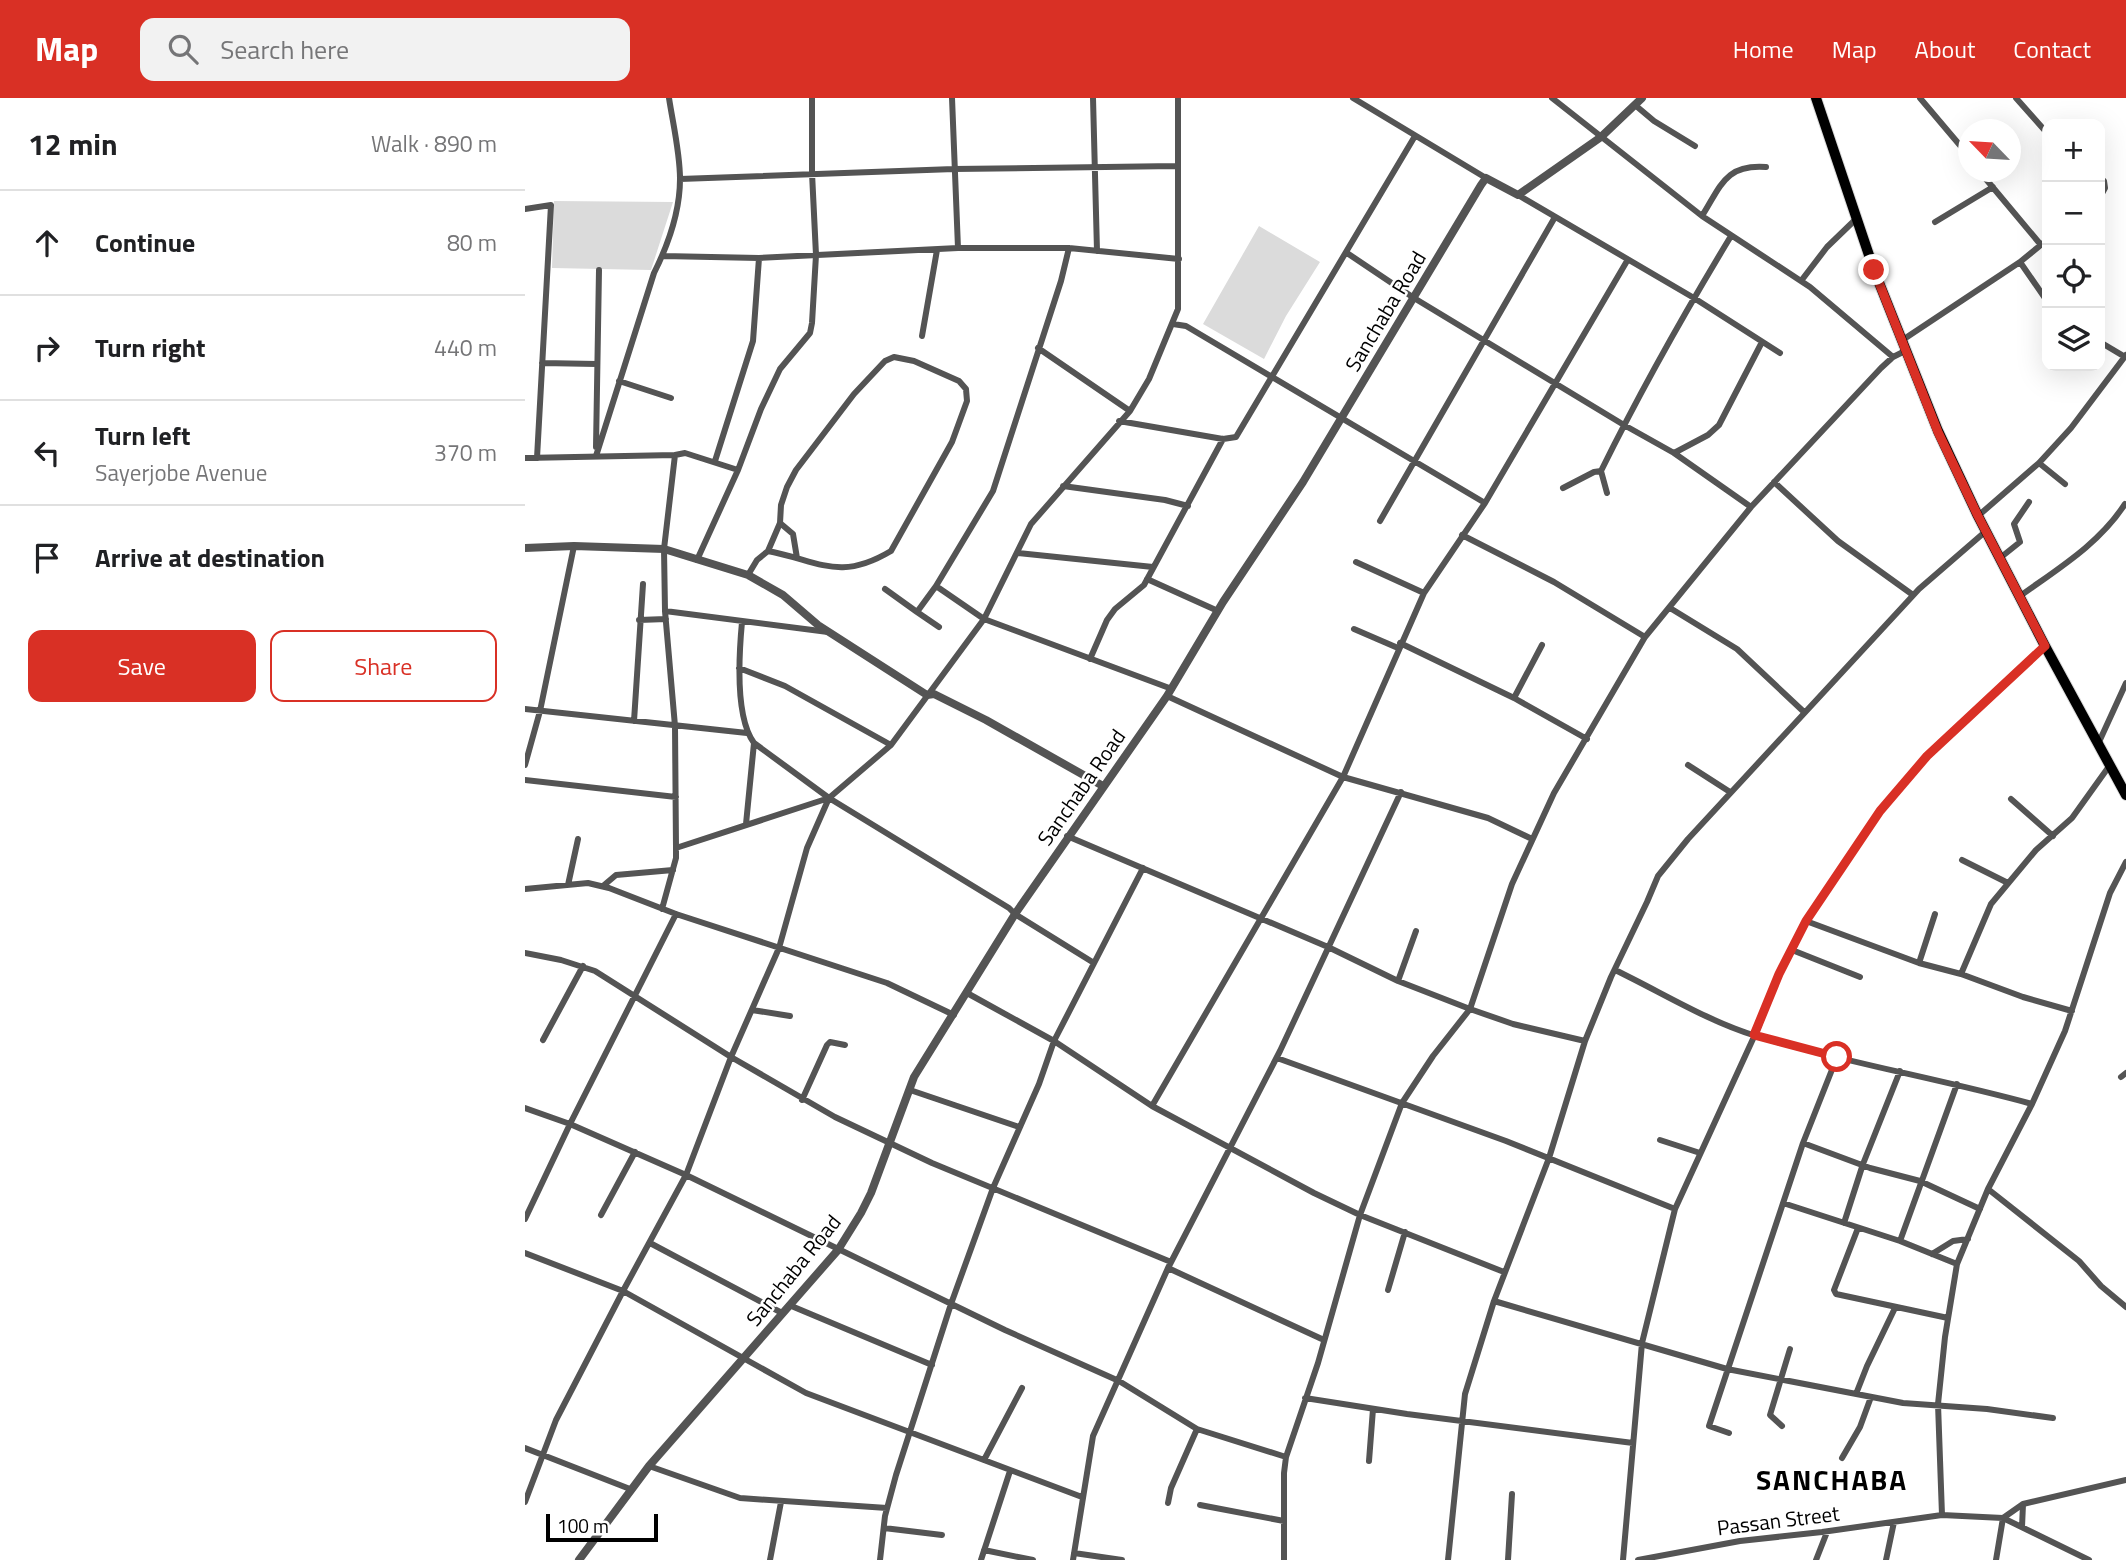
<!DOCTYPE html>
<meta charset="utf-8">
<style>
:root{--surface:#fff;--page:#f2f2f2;--text:#202124;--muted:#757577;--line:#e0e0e0;--accent:#d93025}
body{margin:0;font-family:"Titillium Web",sans-serif;background:var(--page);color:var(--text)}
.controls{position:absolute;right:21px;top:21px;display:grid;overflow:hidden;border-radius:14px;box-shadow:0 7px 28px #0002}
.controls button{width:63px;height:63px;display:grid;place-items:center;padding:0;border:0;border-bottom:2px solid var(--line);background:var(--surface);color:var(--text);font:35px sans-serif}
.compass{position:absolute;left:1433px;top:21px;width:63px;height:63px;border-radius:50%;background:var(--surface);box-shadow:0 7px 28px #0002;rotate:295deg}
.scale{position:absolute;left:21px;bottom:18px;width:112px;box-sizing:border-box;padding-left:7px;border:4px solid #000;border-top:0;font-size:19px;line-height:24px;white-space:nowrap;color:#000;-webkit-text-stroke:5px #fff;paint-order:stroke}
.stop{position:absolute;width:21px;height:21px;margin:-16px;border:5px solid #d93025;border-radius:50%;background:#fff}
.stop.end{background:#d93025;border-color:#fff;box-shadow:0 2px 7px #0008}
.list{margin:0;padding:0;list-style:none}
h2{display:flex;justify-content:space-between;align-items:center;height:91px;margin:0;padding:0 28px;font-size:30px}
h2 small{font-size:23px;font-weight:400;color:var(--muted)}
.list li{display:grid;grid-template-columns:46px 1fr auto;gap:21px;align-items:center;box-sizing:border-box;height:105px;padding:0 28px;border-top:2px solid var(--line)}
.list b{display:block;font-size:26px;white-space:nowrap}
.list p{margin:0;font-size:23px;white-space:nowrap;color:var(--muted)}
.list em{font-size:23px;font-style:normal;color:var(--muted)}
.actions{display:flex;gap:14px;padding:21px 28px}
.actions a{flex:1;padding:16px 0;border:2px solid var(--accent);border-radius:14px;text-align:center;font-size:24px;color:var(--accent)}
.actions .main{background:var(--accent);color:#fff}
.icon{flex:none;width:38px;height:38px;fill:none;stroke:currentColor;stroke-width:2;stroke-linecap:round;stroke-linejoin:round}
.map{position:relative;flex:none;width:1601px;height:1462px;overflow:hidden}
header{display:flex;align-items:center;gap:42px;box-sizing:border-box;height:98px;padding:0 35px;background:var(--accent);color:#fff}
header strong{font-size:33px}
nav{display:flex;gap:38px;margin-inline-start:auto;font-size:24px}
.search{width:490px;height:63px;background:var(--page);display:flex;align-items:center;gap:18px;box-sizing:border-box;padding:0 24px;border-radius:14px;color:var(--muted);font-size:26px}
main{display:flex}
aside{flex:1;background:var(--surface)}
.map>svg:first-child{display:block}
</style>
<header>
<strong>Map</strong>
<div class="search"><svg class="icon" aria-label="search" viewBox="0 0 24 24"><circle cx="10" cy="10" r="6"/><path d="M15 15l6 6"/></svg>Search here</div>
<nav><a>Home</a><a>Map</a><a>About</a><a>Contact</a></nav>
</header>
<main>
<aside>
<h2>12 min<small>Walk · 890 m</small></h2>
<ul class="list">
<li><svg class="icon" aria-label="ahead" viewBox="0 0 24 24"><path d="M12 20V5M6 11l6-6 6 6"/></svg><div><b>Continue</b></div><em>80 m</em></li>
<li><svg class="icon" aria-label="right" viewBox="0 0 24 24"><path d="M7 20v-9h11M14 6l5 5-5 5"/></svg><div><b>Turn right</b></div><em>440 m</em></li>
<li><svg class="icon" aria-label="left" viewBox="0 0 24 24"><path d="M17 20v-9H6M10 6l-5 5 5 5"/></svg><div><b>Turn left</b><p>Sayerjobe Avenue</p></div><em>370 m</em></li>
<li><svg class="icon" aria-label="arrive" viewBox="0 0 24 24"><path d="M6 21V4h12l-3 4 3 4H6"/></svg><div><b>Arrive at destination</b></div></li>
</ul>
<div class="actions"><a class="main">Save</a><a>Share</a></div>
</aside>
<div class="map">
<svg width="1601" height="1462" viewBox="0 0 1601 1462">
<rect width="100%" height="100%" fill="#fff"/>
<path fill="#dbdbdb" d="M29,103L148,104L126,172L27,170Z
M734,128L795,164L761,218L739,261L678,226Z"/>
<g fill="none" stroke-linecap="round" stroke-linejoin="round">
<defs>
<path id="primary" d="M1291,0L1349,172L1413,333L1453,418L1520,548L1601,697"/>
</defs>
<use href="#primary" stroke="#dbdbdb" stroke-width="12"/>
<path stroke="#545454" stroke-width="6" d="M427,0L433,150
M568,0L572,153
M828,0L961,80
M1027,0L1177,118L1285,189L1368,259
M1395,0L1444,58
M1491,0L1522,35
M1110,7L1129,23L1170,48
M1455,74L1516,147
M1575,79L1579,83L1580,90L1575,99
M155,81L429,71L651,68
M993,97L1169,200L1255,255
M0,111L26,107L12,360
M1177,118C1196,88 1200,66 1241,69
M1410,124L1468,89
M544,150L536,183L468,393L411,488L459,521L647,591
M822,155L889,200L1099,327L1149,355L1226,409
M138,158L234,160L433,150H544L654,161
M1495,164L1522,203
M1276,183L1302,149L1331,121
M648,226L661,228L960,405
M397,238L412,152
M1376,243L1495,164L1522,142
M1575,244L1600,259
M513,250L605,313
M17,265L72,266
M94,283L146,300
M594,323L698,341L711,339L890,38
M71,349L74,172
M1149,355L1183,337L1194,327L1237,244
M71,358L129,175C143,147 155,114 155,81C155,55 148,26 144,0
M0,360L150,357
M190,363L228,243L234,160
M1514,365L1540,386
M1249,384L1313,443L1388,497
M538,388L640,402L663,408
M1038,390L1069,374L1076,373
M1082,395L1076,373C1116,292 1160,214 1206,138
M1453,418L1514,365L1546,330L1601,257
M855,423L1030,119
M255,425L268,436L272,460
M937,437L1029,484L1120,539
M493,455L628,469
M1475,460L1495,444L1489,426L1504,404
M172,462L213,372L236,311L255,271L285,235L287,225L291,157L287,75V0
M831,464L899,495
M223,477L232,462L243,453C295,463 314,484 366,453L427,344L442,303L441,291L434,283L389,263L369,259L360,263L329,296L271,372L262,389L256,407L255,425L243,453
M622,481L693,513
M360,491L392,514L411,488
M1495,498C1534,470 1574,446 1600,406
M1145,510L1212,551L1279,614
M140,513L303,534
M392,514L414,529
M114,522L141,521
M217,524C214,556 210,619 229,645L221,726
M829,531L873,550
M875,545L989,600
M1017,547L989,600L1062,641
M565,561L582,522L590,511L619,487L698,341
M214,570L260,588L366,647
M642,598L818,679L963,720L1007,741
M0,611L222,635
M109,623L118,486
M1574,644L1601,585
M229,645L304,700L484,810L490,816L569,865
M0,667L15,613L49,448
M1163,667L1205,694
M0,682L151,699
M1486,701L1528,738
M542,738L803,849L873,883L945,911L988,926L1060,943
M151,750L304,700L366,647L459,521L506,426L605,313L624,281L653,211V0
M1437,762L1483,785
M43,787L53,741
M78,788L91,777L148,772
M0,791L63,785L84,790L151,816L362,885L429,917
M137,811L151,760V750L150,628L140,513L139,451L150,357L160,355L213,372
M1281,823L1394,865L1436,876L1498,899L1547,913
M1267,852L1335,879
M0,855L36,862L70,873L206,959L310,1019L407,1065L646,1164
M1394,865L1410,816
M1090,872C1136,894 1182,923 1231,938C1322,965 1416,981 1507,1006
M1436,876L1466,806L1511,752L1547,720L1585,667
M873,883L891,833
M442,895L529,943L627,1008L789,1095L835,1117L979,1174
M227,912L265,918
M18,942L58,868
M752,960L981,1043L1150,1111
M1596,979L1601,975
M385,992L494,1029
M277,1002L302,947L305,944L320,947
M627,1008L818,679L899,495L960,405L1102,163
M0,1010L45,1026L161,1077L480,1232L594,1283L672,1331L761,1359
M1135,1042L1175,1055
M1278,1045L1345,1070L1395,1083L1455,1111
M1463,1091L1554,1163L1576,1188L1601,1209
M1258,1105L1375,1143L1432,1166
M76,1117L110,1054
M0,1121L45,1026L151,816
M1319,1125L1338,1066L1375,973
M1333,1130L1309,1192L1311,1196L1423,1220
M1375,1143L1432,986
M125,1145L257,1215
M0,1155L98,1193L281,1295L557,1399
M1407,1156L1428,1143L1443,1141
M643,1170L799,1242
M863,1192L880,1134
M969,1203L1202,1271L1378,1305L1462,1311L1528,1320
M264,1207L407,1267
M1331,1296L1342,1268L1370,1210
M780,1300L882,1316L1108,1345
M1257,1328L1245,1317L1265,1251
M1204,1335L1184,1328L1278,1045L1312,959
M0,1350L105,1391
M1317,1360L1335,1329L1346,1299
M459,1362L497,1290
M844,1363L848,1311
M124,1368L215,1400L362,1410
M0,1404L31,1322L98,1193L161,1077L206,959L254,850L282,750L304,700
M643,1405L646,1390L672,1331
M675,1407L759,1423
M1417,1417L1413,1306L1420,1239L1432,1166L1463,1091L1507,1006L1540,933L1585,795L1601,764
M1497,1429L1498,1406
M359,1430L417,1437
M459,1452L508,1462
M549,1455L597,1462
M245,1462L256,1404
M355,1462L360,1418L371,1377L426,1206L468,1090L514,986L529,943L618,770
M456,1462L485,1373
M548,1462L568,1338L643,1170L755,953L876,694
M759,1462V1375L761,1359L793,1265L835,1117L877,1005L908,958L945,911L987,786L1029,695L1120,539L1226,409L1356,270L1368,259L1380,253
M923,1462L940,1296L969,1203L1024,1060L1060,943L1086,879L1122,804L1133,778L1163,741L1394,491L1461,433
M983,1462L987,1396
M1098,1462L1117,1245L1150,1111L1233,930L1254,876L1281,823L1355,713L1402,658L1520,548
M1113,1462L1215,1443L1297,1434L1417,1417L1478,1420L1498,1406L1601,1382
M1291,1462L1302,1434
M1361,1462L1369,1424
M1471,1462L1478,1420L1564,1462"/>
<path stroke="#545454" stroke-width="8" d="M0,450L49,448L139,451L223,477L258,497L293,527L402,597L409,596L461,622L578,688
M54,1462L124,1368L313,1152L336,1115L346,1095L389,979L490,816L642,598L698,504L778,384L956,87L961,80L993,97L1076,39L1117,0"/>
<use href="#primary" stroke="#000" stroke-width="10"/>
</g>
<g fill="none" stroke-linecap="round" stroke-linejoin="round">
<path stroke="#d93025" stroke-width="9" d="M1312,959L1229,937L1254,876L1281,823L1355,713L1402,658L1520,548L1453,418L1413,334L1349,172"/>
</g>
<g text-anchor="middle" dominant-baseline="central" stroke-width="5" stroke-linejoin="round" paint-order="stroke">
<g font-size="21" fill="#000" stroke="#fff">
<text transform="translate(860 213) rotate(-59)">Sanchaba Road</text>
<text transform="translate(556 689) rotate(-55)">Sanchaba Road</text>
<text transform="translate(268 1172) rotate(-51)">Sanchaba Road</text>
<text transform="translate(1253 1422) rotate(-7)">Passan Street</text>
</g>
<g font-size="28" font-weight="bold" letter-spacing="2" fill="#000" stroke="#fff">
<text x="1307" y="1381">SANCHABA</text>
</g>
</g>
</svg>
<div class="controls">
<button>+</button>
<button>−</button>
<button><svg class="icon" aria-label="locate" viewBox="0 0 24 24"><circle cx="12" cy="12" r="6"/><path d="M12 2v4M12 18v4M2 12h4M18 12h4"/></svg></button>
<button><svg class="icon" aria-label="layers" viewBox="0 0 24 24"><path d="M12 4l9 5-9 5-9-5zM3 14l9 5 9-5"/></svg></button>
</div>
<svg class="compass" viewBox="-18 -18 36 36"><path d="M0-13l5 13h-10z" fill="#e53935"/><path d="M0 13l5-13h-10z" fill="#757577"/></svg>
<div class="scale">100 m</div>
<div class="stop" style="left:1312px;top:959px"></div>
<div class="stop end" style="left:1349px;top:172px"></div>
</div>
</main>
